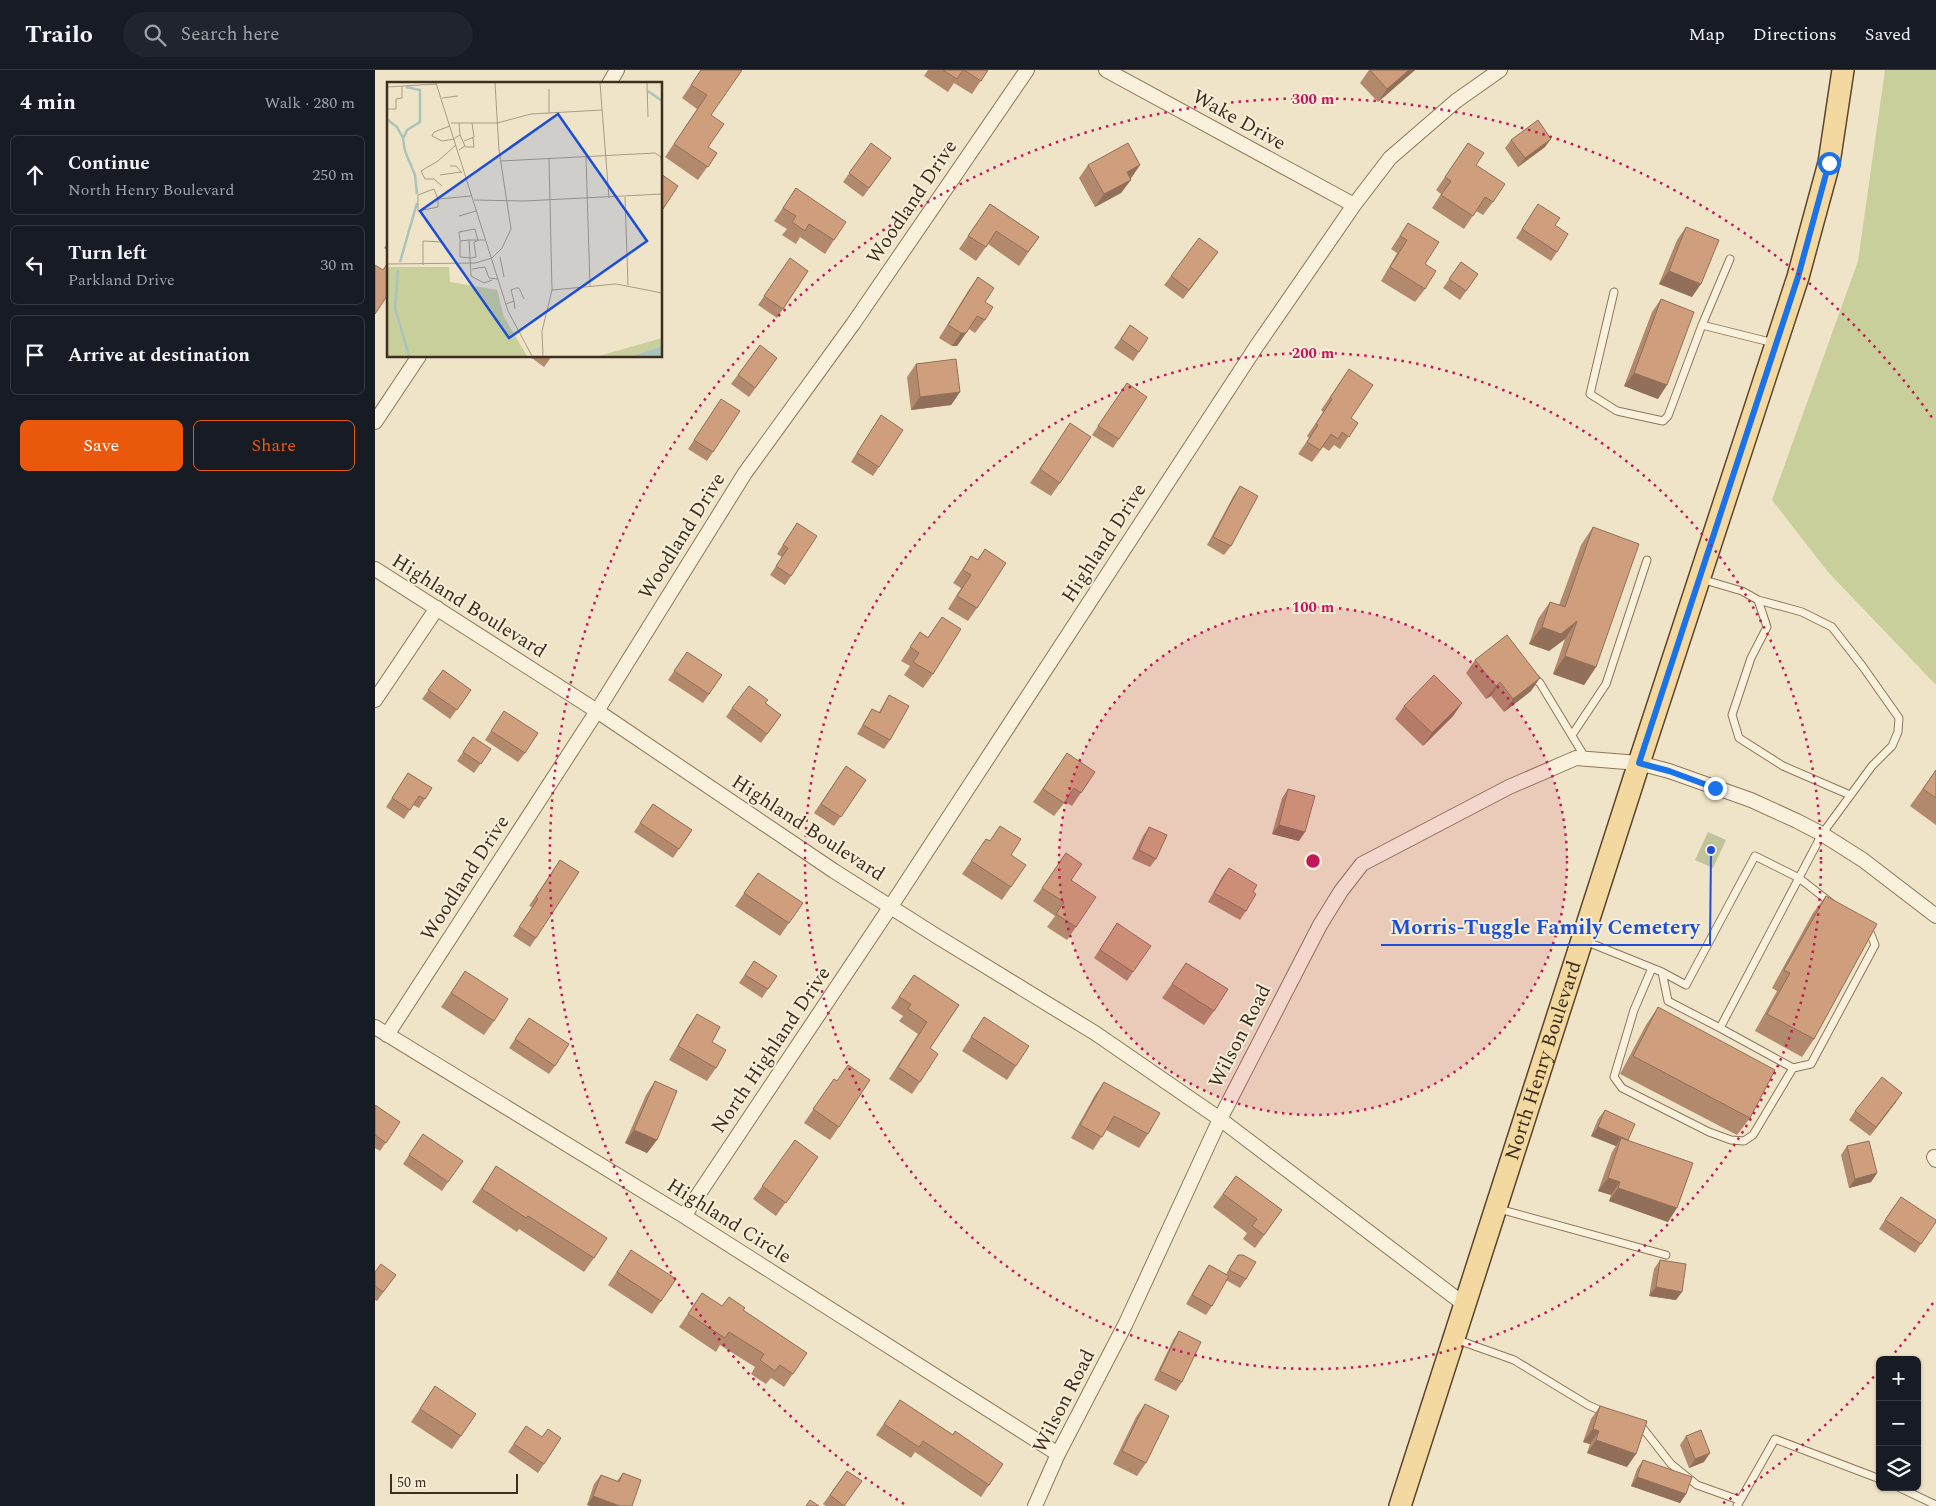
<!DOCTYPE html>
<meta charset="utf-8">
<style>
:root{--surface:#171b24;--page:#20242c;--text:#f1f3f6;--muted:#9ea1a6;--line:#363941;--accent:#ea580c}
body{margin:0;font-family:Spectral,serif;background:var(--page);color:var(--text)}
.controls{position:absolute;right:15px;bottom:15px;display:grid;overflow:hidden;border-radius:8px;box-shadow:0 1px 4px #0004}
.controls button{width:45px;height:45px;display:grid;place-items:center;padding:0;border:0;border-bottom:1px solid var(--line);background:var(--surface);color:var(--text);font:25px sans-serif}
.scale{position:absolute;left:15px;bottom:12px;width:128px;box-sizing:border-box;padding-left:5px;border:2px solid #3d2e20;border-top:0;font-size:14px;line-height:18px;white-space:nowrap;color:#3d2e20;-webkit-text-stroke:4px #f7eed8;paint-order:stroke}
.stop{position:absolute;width:15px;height:15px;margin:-11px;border:4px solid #1a73e8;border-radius:50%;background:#fff}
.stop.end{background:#1a73e8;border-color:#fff;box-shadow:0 1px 5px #0008}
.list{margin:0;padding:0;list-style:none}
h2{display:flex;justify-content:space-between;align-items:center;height:65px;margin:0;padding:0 20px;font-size:21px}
h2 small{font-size:16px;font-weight:400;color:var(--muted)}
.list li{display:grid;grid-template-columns:32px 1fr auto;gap:15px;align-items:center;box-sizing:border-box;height:80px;margin:0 10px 10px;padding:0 10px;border:1px solid var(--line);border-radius:8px}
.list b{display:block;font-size:19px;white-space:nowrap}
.list p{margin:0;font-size:16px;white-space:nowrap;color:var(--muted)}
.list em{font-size:16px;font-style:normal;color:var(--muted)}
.actions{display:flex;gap:10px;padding:15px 20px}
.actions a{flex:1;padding:11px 0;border:1px solid var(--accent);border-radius:8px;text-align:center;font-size:18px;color:var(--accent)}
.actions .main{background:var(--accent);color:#fff}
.icon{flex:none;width:28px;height:28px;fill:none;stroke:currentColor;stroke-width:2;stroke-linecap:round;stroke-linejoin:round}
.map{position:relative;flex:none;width:1561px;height:1436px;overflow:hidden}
header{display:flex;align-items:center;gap:30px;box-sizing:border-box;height:70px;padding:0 25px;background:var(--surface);border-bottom:1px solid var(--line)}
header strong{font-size:24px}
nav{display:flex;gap:28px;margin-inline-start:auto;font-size:18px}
.search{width:350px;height:45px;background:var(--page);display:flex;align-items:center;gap:12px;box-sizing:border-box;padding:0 18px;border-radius:28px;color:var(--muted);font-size:19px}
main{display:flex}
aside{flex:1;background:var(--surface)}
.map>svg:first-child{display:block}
</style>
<header>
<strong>Trailo</strong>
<div class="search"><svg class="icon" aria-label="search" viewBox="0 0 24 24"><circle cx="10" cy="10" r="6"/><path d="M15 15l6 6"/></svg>Search here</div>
<nav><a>Map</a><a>Directions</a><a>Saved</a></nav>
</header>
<main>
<aside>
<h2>4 min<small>Walk · 280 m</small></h2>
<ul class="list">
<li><svg class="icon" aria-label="ahead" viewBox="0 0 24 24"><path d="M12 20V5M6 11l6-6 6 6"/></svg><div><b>Continue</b><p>North Henry Boulevard</p></div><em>250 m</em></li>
<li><svg class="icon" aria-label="left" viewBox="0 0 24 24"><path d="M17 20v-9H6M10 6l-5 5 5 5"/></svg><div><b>Turn left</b><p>Parkland Drive</p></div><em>30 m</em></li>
<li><svg class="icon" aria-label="arrive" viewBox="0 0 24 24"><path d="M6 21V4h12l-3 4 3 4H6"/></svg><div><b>Arrive at destination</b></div></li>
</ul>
<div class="actions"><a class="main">Save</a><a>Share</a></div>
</aside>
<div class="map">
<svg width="1561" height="1436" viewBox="0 0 1561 1436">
<rect width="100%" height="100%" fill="#f0e4c8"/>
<path fill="#c9cf9b" d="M1510,0H1561V615L1453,502L1397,430L1483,191Z"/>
<path fill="#bfc49a" d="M1333,762L1351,770L1338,798L1320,790Z"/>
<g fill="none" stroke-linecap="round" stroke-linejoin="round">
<defs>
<path id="lane" d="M1355,189L1327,255L1399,273
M1239,222L1215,324L1242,341L1288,351L1293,346L1327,255
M1326,509L1367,521L1383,530L1392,557L1376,588L1357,645L1364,668L1408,696L1475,725
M1158,607L1165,613L1211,689
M1197,665L1231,614L1272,490
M1210,871L1287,902L1293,931L1345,958L1447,764L1497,696L1517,676L1523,662L1524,648L1488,597L1457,557L1427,542L1383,530
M1277,898L1259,940L1239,1007L1247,1018L1334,1062L1356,1070L1369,1071L1378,1065L1418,998L1345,958
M1287,902L1311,915L1380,786L1424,808L1456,833
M1418,998L1436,994L1500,875L1495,862L1491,859
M1124,1139L1291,1185
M1080,1269L1139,1290L1213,1335L1231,1343
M1262,1355L1267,1357L1296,1394L1322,1415L1364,1430
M1523,1417L1561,1435
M1362,1436L1400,1369L1505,1409"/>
<path id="street" d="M731,0L979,135
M234,14L242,0
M0,352L44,286
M0,499L222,641L459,801L563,867L720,963L845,1049L1090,1235
M0,630L62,538
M0,957L309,1146L683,1384
M12,965L222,641L370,403L478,254L652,0
M1559,1087L1561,1090
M309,1146L516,836L881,277L979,135L1015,88L1081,31L1125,0
M660,1436L683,1384L751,1253L845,1049L945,855L966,821L987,794L1134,717L1201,688L1264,693L1294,701L1376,730L1422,751L1447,764L1488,790L1561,846"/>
<g id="primary">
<path id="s1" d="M1025,1436L1264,693L1423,207L1454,93L1468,0"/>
</g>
</defs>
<use href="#lane" stroke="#8d765c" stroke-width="9"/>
<use href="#street" stroke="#8d765c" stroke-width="16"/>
<use href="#primary" stroke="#5b4430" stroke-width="24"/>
<use href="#lane" stroke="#faf1dc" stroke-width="7"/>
<use href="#street" stroke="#faf1dc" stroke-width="14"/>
<use href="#primary" stroke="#f3d9a0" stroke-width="21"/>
</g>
<path fill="#b2896c" d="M326,0L336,45L333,77L342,83L323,110L290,87L322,39L307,28Z
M553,0H613L597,24L579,13L573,22L549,6Z
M994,0H1040L1003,32L985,13Z
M1136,70L1170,77L1143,97L1130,78Z
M496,73L516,88L488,127L468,112Z
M1093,73L1101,95L1118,132L1108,145L1101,141L1089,159L1057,138L1066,124L1061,120Z
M713,95H765L746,123L720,137L704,108Z
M421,118L459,170L450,184L425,167L421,174L407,165L412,159L399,151Z
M615,134L664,167L644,196L613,174L601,191L584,179Z
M1163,134L1180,155L1182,182L1176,191L1141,168Z
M1033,153L1050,194V219L1040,232L1006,211L1022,183L1016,179Z
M1311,157L1317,227L1284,214L1302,170Z
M14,171V181L9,178Z
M843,182L808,229L789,215L796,206Z
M415,188L433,201L402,248L383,235Z
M1086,192L1103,204L1085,230L1068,218Z
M603,207L610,232V250L600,263L594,259L582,276H577L564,268L593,221Z
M1286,229L1283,329L1249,316L1277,242Z
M755,255L764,282L758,291L739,278Z
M385,275L402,288L374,327L356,314Z
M154,286H177L169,297Z
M541,294L585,322L576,335L536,340L532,307Z
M974,299L976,348L983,353L965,379L959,375L954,381L948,377L937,392L923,384L934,368L932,366L948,342L946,340Z
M752,313L744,369L738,378L717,365Z
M340,338L338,382L332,391L313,379Z
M506,345L504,397L498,406L476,392Z
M686,367L685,413L676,426L655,413Z
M865,416L856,476L849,485L832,475L859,425Z
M422,453L416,506L410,515L395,505L407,487L402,484Z
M1218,457L1221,597L1209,615L1178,604L1190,569L1174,581L1154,574L1163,549L1175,532L1184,535L1206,475Z
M610,479L602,538L593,551L573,539L586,518L578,513L596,486L602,490Z
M567,547L558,604L548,618L529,605L535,596L526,591L545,562L553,567Z
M312,582L347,605L328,633L293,610Z
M1100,590L1156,621L1129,642L1116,626L1111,629L1091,603Z
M68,600L96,620L75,649L47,629Z
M514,625L515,670L509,679L482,664L497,639L504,642Z
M391,633L406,645L386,673L351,647L357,638Z
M1087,633L1078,646L1048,676L1020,649L1029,636Z
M129,641L150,683L143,692L110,670Z
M98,667L116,679L99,703L82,691Z
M471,696L491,710L459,756L439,743Z
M683,696L720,702L697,736L690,732L679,746L658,732Z
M1561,700V755L1535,736Z
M33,703L57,718L44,738L38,735L29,749L11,737Z
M913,719L924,771L897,764L907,728Z
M278,734L317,760L298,788L259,762Z
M625,756L636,817L627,830L587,804L611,769L615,771Z
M774,757L781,789L775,797L757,789L768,766Z
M691,783L701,857L692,870L672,857L680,846L658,831Z
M185,790L161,868L155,877L138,866L157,837L154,836Z
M854,798L878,822L871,841L865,850L833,832L847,807Z
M383,803L414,853L405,866L360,836Z
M1451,826L1439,969L1427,987L1380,961L1402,921L1397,918L1438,843Z
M742,853L758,902L752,911L719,888Z
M379,891L402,906L387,928L364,913Z
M811,893L839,941L829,955L787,928Z
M90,901L119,951L109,965L66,937Z
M539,905L584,935L555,978L545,1012L537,1024L514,1009L543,964L524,951L528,946L516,938Z
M1283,937L1375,1048L1362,1065L1245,1004L1271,955Z
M322,944L337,972L341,998L332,1011L294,990L313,957Z
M609,947L641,996L632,1010L587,981Z
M154,948L180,996L174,1004L134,978Z
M473,995L464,1057L455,1070L429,1053L459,1009L462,1011Z
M280,1011L282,1070L272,1083L250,1073L271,1025Z
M729,1012L773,1064L764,1078L731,1060L718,1080L696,1068L720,1025Z
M1521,1032L1495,1066L1474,1050L1480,1041Z
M0,1035L25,1052L5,1081L0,1078Z
M1230,1040L1253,1071L1293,1152L1234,1131L1236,1125L1223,1121L1237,1082L1241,1076L1216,1066L1223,1049Z
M48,1064L73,1112L67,1121L28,1094Z
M420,1070L443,1087L401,1146L378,1129Z
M1472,1076L1502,1103L1496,1112L1474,1118L1466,1085Z
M121,1096L219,1188L209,1202L144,1159L142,1162L97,1132Z
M861,1106L907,1140L880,1178L868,1169L872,1163L838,1137Z
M1519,1136L1546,1174L1540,1183L1504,1159Z
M256,1180L286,1231L277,1244L233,1215Z
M863,1185L871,1209L865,1218L851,1210L837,1236L831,1245L811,1234L828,1204L834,1195L851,1204Z
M1285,1190L1301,1230L1274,1226L1279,1199Z
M0,1202L21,1205L2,1231L0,1230Z
M327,1223L347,1236L368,1240L432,1283L409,1317L396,1308L391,1314L376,1304L380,1297L345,1275L341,1282L304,1257Z
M804,1261L807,1312L801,1321L779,1310L798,1270Z
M60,1316L86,1366L77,1379L36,1352Z
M525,1330L578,1365L628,1394L606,1427L540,1382L536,1388L501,1365Z
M770,1334L771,1393L762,1406L738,1394L761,1347Z
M1225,1336L1252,1397L1212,1383L1215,1374L1208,1372L1216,1349Z
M151,1356L169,1394L163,1403L133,1382Z
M1311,1366L1329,1392L1314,1398L1305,1375Z
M1268,1390L1311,1424L1305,1433L1256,1416L1262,1399Z
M472,1401L470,1436H451L448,1434Z
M248,1403L266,1410L212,1435L219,1414L226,1405L242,1411Z"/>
<path fill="#916f58" d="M1034,0H1040L1003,32L1012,19Z
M1176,69L1170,77L1143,97L1150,88Z
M765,95L756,108L742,115L752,102Z
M756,110L746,123L720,137L729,124Z
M1294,201L1326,214L1317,227L1284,214Z
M586,263H591L582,276H577Z
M1259,303L1292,315L1283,329L1249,316Z
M585,322L576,335L536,340L545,327Z
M1202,551L1190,569L1174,581L1154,574L1167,557Z
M1190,586L1221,597L1209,615L1178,604Z
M1165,608L1156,621L1129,642L1138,629Z
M1125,612L1116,626L1111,629L1121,616Z
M1087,633L1078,646L1048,676L1057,663Z
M904,755L930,762L924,771L897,764Z
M1527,1023L1521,1032L1495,1066L1501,1057Z
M1223,1057L1253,1070L1247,1079L1246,1068L1241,1076L1216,1066Z
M259,1060L282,1070L272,1083L250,1073Z
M1502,1103L1496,1112L1474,1118L1480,1109Z
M1233,1108L1245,1112L1236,1125L1223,1121Z
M1243,1118L1302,1138L1293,1152L1234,1131Z
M1281,1217L1307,1222L1301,1230L1274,1226Z
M1218,1359L1224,1361L1215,1374L1208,1372Z
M1221,1370L1261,1384L1252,1397L1212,1383Z
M1335,1383L1329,1392L1314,1398L1320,1389Z
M1262,1407L1311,1424L1305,1433L1256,1416Z
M218,1426L245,1436H215L212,1435Z"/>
<path fill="#cf9f7d" stroke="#916f58" d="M326,0H367L336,45L349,54L333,77L342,83L333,97L299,74L332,25L316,15Z
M568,0H588L582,9Z
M589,0H613L606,11Z
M995,0H1034L1012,19Z
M1163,50L1176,69L1150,88L1136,70Z
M496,73L516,88L494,118L474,103Z
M753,73L765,95L752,102L756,110L729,124L713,95Z
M1093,73L1109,83L1101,95L1130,114L1118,132L1110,127L1098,146L1066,125L1076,111L1070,107Z
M286,104L303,116L286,142Z
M421,118L471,152L459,170L434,154L430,161L417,152L421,146L408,138Z
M615,134L664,167L653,182L621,161L611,177L593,166Z
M1163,134L1185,148L1180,155L1193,164L1182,182L1147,159Z
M1033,153L1064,172L1050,194L1061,201L1050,219L1015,197L1032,170L1025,166Z
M1311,157L1344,170L1326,214L1294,201Z
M824,168L843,182L814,220L796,206Z
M415,188L433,201L408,239L389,226Z
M14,191V223L0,244V195L8,200Z
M1086,192L1103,204L1091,221L1074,209Z
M603,207L619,218L610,232L618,237L610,250L602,246L591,263H586L573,255Z
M1286,229L1319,242L1292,315L1259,303Z
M755,255L773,268L764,282L746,269Z
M385,275L402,288L380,318L363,305Z
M581,289L585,322L545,327L541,294Z
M974,299L998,315L976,348L983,353L974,367L967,362L963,369L956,364L945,380L932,372L943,355L941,354L957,329L955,328Z
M752,313L772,327L744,369L723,356Z
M346,329L365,341L338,382L319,370Z
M506,345L528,360L504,397L482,383Z
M695,353L716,367L685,413L665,399Z
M865,416L883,426L856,476L838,467Z
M422,453L442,466L416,506L401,496L413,478L408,475Z
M1218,457L1264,474L1221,597L1190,586L1202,551L1186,564L1167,557L1175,532L1190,537Z
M610,479L631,493L602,538L582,526L596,505L588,500L596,486L603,490Z
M567,547L586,559L558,604L538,592L544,583L535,577L545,562L553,568Z
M1132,565L1165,608L1138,629L1125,612L1121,616L1100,590Z
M312,582L347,605L334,624L299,601Z
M68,600L96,620L82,640L53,620Z
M1059,605L1087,633L1057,663L1029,636Z
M374,616L393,630L390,633L406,645L392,664L357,638Z
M514,625L534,636L515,670L488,655L497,639L505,643Z
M129,641L163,663L150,683L116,661Z
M98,667L116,679L106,694L88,682Z
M692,683L720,702L706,723L699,718L689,733L668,719Z
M471,696L491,710L466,747L446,734Z
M1561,700V728L1548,719Z
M33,703L57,718L50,729L44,726L35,740L17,728Z
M913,719L940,726L930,762L904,755Z
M278,734L317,760L304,779L265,753Z
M625,756L646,769L636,785L651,795L636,817L596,791L611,769L615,771Z
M774,757L792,765L781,789L764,780Z
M691,783L707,794L696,810L721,827L701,857L681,844L689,832L667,818Z
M185,790L204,802L161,868L144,857L163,829L161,827Z
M854,798L882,815L878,822L881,824L871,841L839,823Z
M383,803L428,833L414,853L369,823Z
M1451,826L1502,854L1439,969L1392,944L1415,903L1409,900Z
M742,853L776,876L758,902L725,880Z
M379,891L402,906L393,919L370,905Z
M811,893L853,919L839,941L797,914Z
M90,901L133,929L119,951L76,923Z
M539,905L584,935L555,978L563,984L545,1012L523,997L552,952L533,939L536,934L524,927Z
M1283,937L1400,1000L1375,1048L1258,986Z
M322,944L345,957L337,972L351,980L341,998L303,976Z
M609,947L654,976L641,996L596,967Z
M154,948L194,974L180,996L140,969Z
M473,995L495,1010L464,1057L438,1039L459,1009L462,1011Z
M1507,1007L1527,1023L1501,1057L1480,1041Z
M280,1011L302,1021L282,1070L259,1060Z
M729,1012L785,1043L773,1064L739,1046L727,1067L705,1055Z
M0,1035L25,1052L11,1073L0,1065Z
M1230,1040L1260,1054L1253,1070L1223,1057Z
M48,1064L88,1091L73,1112L34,1085Z
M1246,1068L1318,1093L1302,1138L1243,1118L1245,1112L1233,1108Z
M420,1070L443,1087L411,1133L387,1116Z
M1494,1071L1502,1103L1480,1109L1472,1076Z
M121,1096L232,1168L219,1188L153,1146L151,1148L107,1119Z
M861,1106L907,1140L889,1165L877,1156L882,1149L848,1124Z
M1526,1127L1561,1150V1152L1546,1174L1510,1150Z
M256,1180L301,1209L286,1231L242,1202Z
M863,1185H868L881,1192L871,1209L854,1200Z
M1285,1190L1311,1194L1307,1222L1281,1217Z
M6,1194L21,1205L8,1222L0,1216V1202Z
M834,1195L854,1206L837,1236L817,1225Z
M327,1223L347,1236L354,1227L370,1238L368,1240L432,1283L418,1304L405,1295L400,1301L385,1290L389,1284L354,1262L350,1268L313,1244Z
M804,1261L826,1272L807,1312L785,1301Z
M60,1316L101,1344L86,1366L45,1339Z
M525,1330L578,1365L580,1361L628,1394L614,1415L548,1371L544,1377L509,1354Z
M770,1334L794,1346L771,1393L747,1381Z
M1225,1336L1272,1351L1261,1384L1221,1370L1224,1361L1218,1359Z
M151,1356L167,1367L173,1359L186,1368L169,1394L139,1374Z
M1326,1360L1335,1383L1320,1389L1311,1366Z
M1268,1390L1317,1407L1311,1424L1262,1407Z
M472,1401L487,1411L469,1436L455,1425Z
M248,1403L266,1410L257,1436H245L218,1426L226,1405L244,1412Z
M435,1430L444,1436H431Z"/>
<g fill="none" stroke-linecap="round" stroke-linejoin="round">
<path stroke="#1a73e8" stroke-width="6" d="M1340,718L1294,701L1264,693L1423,207L1454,93"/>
</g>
<circle cx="938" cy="791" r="254" fill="#c2185b" fill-opacity=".12"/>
<g fill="none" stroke="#c2185b" stroke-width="2.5" stroke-dasharray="2.5 5">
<circle cx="938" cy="791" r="254"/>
<circle cx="938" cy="791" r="508"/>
<path d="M1558 1233A762 762 0 0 1 1517 1286M1504 1301A762 762 0 0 1 1347 1434M529 1434A762 762 0 1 1 1558 349"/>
</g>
<g text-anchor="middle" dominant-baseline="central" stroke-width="4" stroke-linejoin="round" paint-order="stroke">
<g font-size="20" fill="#3d2e20" stroke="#f7eed8">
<text transform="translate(864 50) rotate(29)">Wake Drive</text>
<text transform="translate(537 132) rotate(-56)">Woodland Drive</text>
<text transform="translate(307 466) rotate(-58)">Woodland Drive</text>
<text transform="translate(729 473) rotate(-57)">Highland Drive</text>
<text transform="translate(94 536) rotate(32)">Highland Boulevard</text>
<text transform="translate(433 758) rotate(33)">Highland Boulevard</text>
<text transform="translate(90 808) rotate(-57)">Woodland Drive</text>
<text transform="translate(865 966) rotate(-63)">Wilson Road</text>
<text transform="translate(396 980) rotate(-56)">North Highland Drive</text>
<text stroke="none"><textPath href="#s1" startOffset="468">North Henry Boulevard</textPath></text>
<text transform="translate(354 1151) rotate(32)">Highland Circle</text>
<text transform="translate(689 1331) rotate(-63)">Wilson Road</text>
</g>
</g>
<g transform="translate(12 12)">
<rect width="275" height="275" fill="#f0e4c8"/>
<path d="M0,185H62L63,200L110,208L117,235L140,274H0ZM275,256V264L245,274H212Z" fill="#c9cf9b"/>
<path d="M275,264V274H245Z" fill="#a9c4bc"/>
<path fill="none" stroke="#a9c4bc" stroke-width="2.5" d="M19,5L33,8V40L20,48L16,57L18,69L28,93L30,112M261,9L275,19M1,38L10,45L16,56M13,180L30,121M11,188L8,226L22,274"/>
<path fill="none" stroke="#a89b85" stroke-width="1" d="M49,1L121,229L145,274M213,1L222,116M260,1L261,35M0,5L50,2M55,16L71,14M0,27H9V17L15,16V4M162,31V7M64,41H110L144,32L215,28M63,44L47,50L45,54L55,59L68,57M68,56L73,53L72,41M77,59L87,55L85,41M78,65H87L86,56M72,68L78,64L73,53M199,75L203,204M114,79L268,71L274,75L275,88M63,84H69L75,91M53,93L74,90M55,104L47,97H38L34,89L51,79L69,63M238,115L241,203M51,117V125L31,129V113L47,107L51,117L84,114M87,118L137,119L275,112M72,134L89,129M82,158L73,159L72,150L88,147L91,159M98,158H82L84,194L97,201L105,198M73,159V175L84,176L89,175L87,160L90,159M113,175L117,195M0,182L88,181L105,176L115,166L124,147L112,68L108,1M36,183V159L55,160M85,187L98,185L102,196L111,197M165,208L229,202L275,211M127,219L124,208L129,206H132L137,217M119,222L127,219L128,227M156,274L155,249L165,208L162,77"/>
<path fill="#1d4ed8" fill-opacity="0.15" stroke="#1d4ed8" stroke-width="2.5" d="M171,32L260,159L122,256L33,129Z"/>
<rect width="275" height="275" fill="none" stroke="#3d2e20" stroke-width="2.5"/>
</g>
<circle cx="938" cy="791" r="8" fill="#c2185b" stroke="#f7eed8" stroke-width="2.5"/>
<g font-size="15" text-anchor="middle" font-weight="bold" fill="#c2185b" stroke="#f7eed8" stroke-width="4" stroke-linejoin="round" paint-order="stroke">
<text x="938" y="34">300 m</text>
<text x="938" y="288">200 m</text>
<text x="938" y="542">100 m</text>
</g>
<path fill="none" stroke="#1d4ed8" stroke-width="2" d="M1336 780L1335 875H1006"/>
<circle fill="#1d4ed8" stroke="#f7eed8" stroke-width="2" cx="1336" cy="780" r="5"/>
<g font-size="21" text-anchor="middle" font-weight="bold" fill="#1d4ed8" stroke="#f7eed8" stroke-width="4" stroke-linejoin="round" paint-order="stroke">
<text x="1170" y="864">Morris-Tuggle Family Cemetery</text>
</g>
</svg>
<div class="controls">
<button>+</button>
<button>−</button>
<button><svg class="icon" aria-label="layers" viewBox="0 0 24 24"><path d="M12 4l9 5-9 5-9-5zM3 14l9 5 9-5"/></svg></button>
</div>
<div class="scale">50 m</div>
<div class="stop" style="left:1454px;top:93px"></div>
<div class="stop end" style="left:1340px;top:718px"></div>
</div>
</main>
